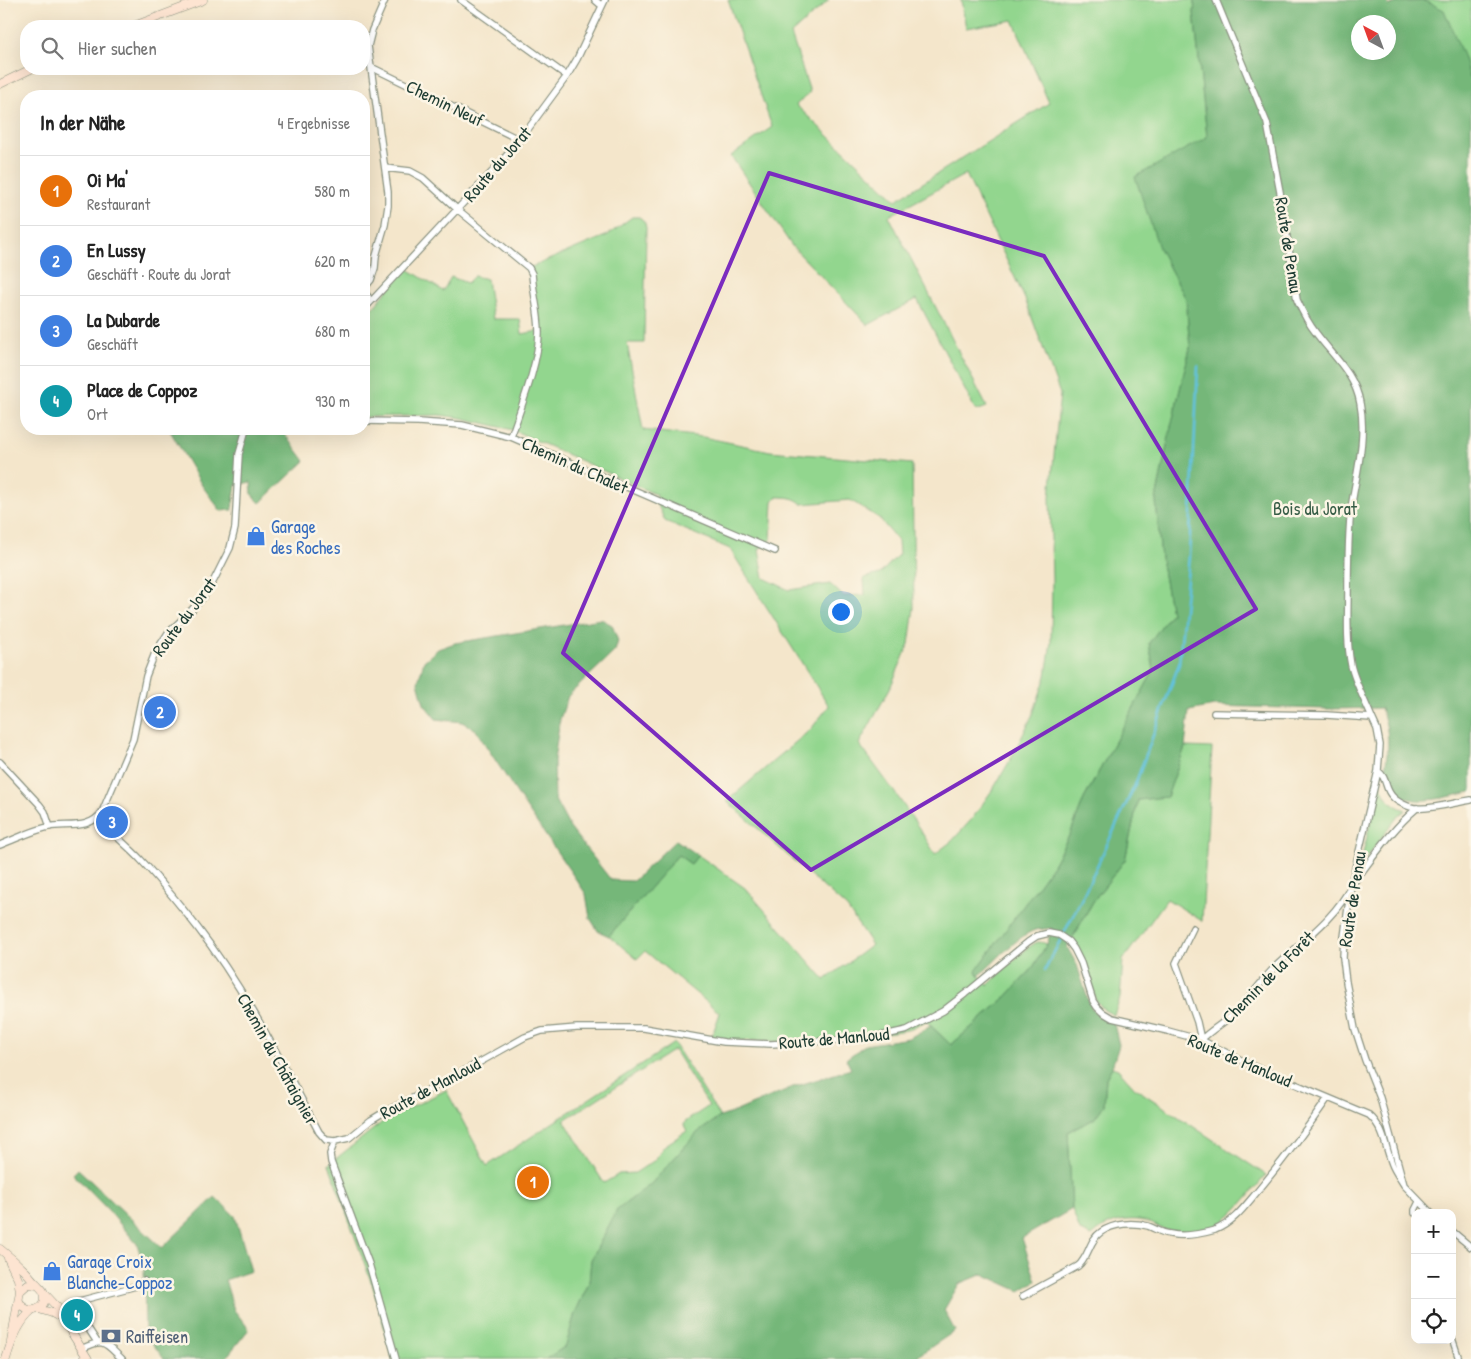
<!DOCTYPE html>
<html lang="de">
<meta charset="utf-8">
<style>
:root{--surface:#fff;--page:#f2f2f2;--text:#222;--muted:#767676;--line:#e0e0e0;--accent:#b45309}
body{margin:0;font-family:"Patrick Hand",sans-serif;background:var(--page);color:var(--text)}
.controls{position:absolute;right:15px;bottom:15px;display:grid;overflow:hidden;border-radius:10px;box-shadow:0 5px 20px #0002}
.controls button{width:45px;height:45px;display:grid;place-items:center;padding:0;border:0;border-bottom:1px solid var(--line);background:var(--surface);color:var(--text);font:25px sans-serif}
.compass{position:absolute;left:1351px;top:15px;width:45px;height:45px;border-radius:50%;background:var(--surface);box-shadow:0 5px 20px #0002;rotate:319deg}
.you{position:absolute;left:840px;top:611px;width:18px;height:18px;margin:-12px;border:4px solid #fff;border-radius:50%;background:#1a73e8;box-shadow:0 0 0 8px #1a73e833}
.badge{display:grid;place-items:center;width:32px;height:32px;border-radius:50%;background:var(--accent);color:#fff;font-size:16px;font-weight:700}
.pin{position:absolute;translate:-50% -50%;border:2px solid #fff;box-shadow:0 1px 5px #0006}
.list{margin:0;padding:0;list-style:none}
h2{display:flex;justify-content:space-between;align-items:center;height:65px;margin:0;padding:0 20px;font-size:21px}
h2 small{font-size:16px;font-weight:400;color:var(--muted)}
.list li{display:grid;grid-template-columns:32px 1fr auto;gap:15px;align-items:center;box-sizing:border-box;height:70px;padding:0 20px;border-top:1px solid var(--line)}
.list b{display:block;font-size:19px;white-space:nowrap}
.list p{margin:0;font-size:16px;white-space:nowrap;color:var(--muted)}
.list em{font-size:16px;font-style:normal;color:var(--muted)}
.icon{flex:none;width:28px;height:28px;fill:none;stroke:currentColor;stroke-width:2;stroke-linecap:round;stroke-linejoin:round}
.map{position:relative;flex:none;width:1471px;height:1359px;overflow:hidden}
.search{position:absolute;background:var(--surface);box-shadow:0 5px 20px #0002;left:20px;top:20px;width:350px;height:55px;display:flex;align-items:center;gap:12px;box-sizing:border-box;padding:0 18px;border-radius:20px;color:var(--muted);font-size:19px}
.panel{position:absolute;background:var(--surface);box-shadow:0 5px 20px #0002;left:20px;top:90px;width:350px;height:345px;border-radius:20px}
.map>svg:first-child{display:block}
</style>
<div class="map">
<svg width="1471" height="1359" viewBox="0 0 1471 1359">
<rect width="100%" height="100%" fill="#fcf5e5"/>
<filter id="ink" filterUnits="userSpaceOnUse"><feTurbulence type="fractalNoise" baseFrequency=".02" numOctaves="2"/><feDisplacementMap in="SourceGraphic" scale="10" xChannelSelector="R" yChannelSelector="G"/><feConvolveMatrix kernelMatrix="1 2 1 2 8 2 1 2 1" color-interpolation-filters="sRGB"/></filter>
<filter id="wash" filterUnits="userSpaceOnUse"><feTurbulence type="fractalNoise" baseFrequency=".0096" numOctaves="4" result="noise"/><feDisplacementMap in="SourceGraphic" scale="20" xChannelSelector="R" yChannelSelector="G"/><feGaussianBlur stdDeviation="1.12" result="paint"/><feColorMatrix in="noise" values="0 0 0 0 0 0 0 0 0 0 0 0 0 0 0 0 0 1.4 0 .05"/><feComposite in="paint" operator="in"/></filter>
<g filter="url(#wash)">
<rect width="100%" height="100%" fill="#f4e6cb"/>
<path fill="#92d68e" stroke="#588a61" fill-rule="evenodd" d="M728,0H829L791,34L810,92L796,105L896,200L1049,103L1013,20L966,28L961,0H1195L1194,13L1207,137L1159,248L1186,299L1190,348L1170,431L1156,500L1161,559L1171,613L1149,643L1154,670L1084,799L1071,832L1053,865L976,972L988,985C997,977 1028,944 1038,942C1041,942 1044,943 1047,944L1032,969L1004,999L951,1045L926,1021L907,1030L812,1043L711,1039L720,1013L645,951L637,959L609,936L678,855L691,864L698,855L745,888L825,980L872,945L847,908L727,801L811,729L829,706L730,549L665,521L657,503V495L513,430L462,418L439,415L364,417V319L406,268L443,291L451,277L467,283L474,276L487,279L493,319H520L522,334L539,331L529,268L608,235L632,217H639L642,219L645,223L646,228L644,343H627L643,430L703,437L770,451L912,464L914,608L909,644L890,688L859,744C886,780 912,815 935,854L952,841L972,819L995,786L1012,757L1033,714L1046,676L1051,642L1052,580L1050,497L1060,394L1025,299L966,174L889,216L987,407L976,411L917,299L868,325L792,246L731,156L772,127ZM776,497C786,497 795,497 802,504L850,500L879,518L898,541L899,554L880,574L864,578L865,595L843,596L830,584L789,590L764,578L759,549L771,540L773,501Z
M1394,0H1471V82L1469,76L1425,1L1396,3Z
M1185,747L1212,748L1202,921L1167,899L1123,960L1120,998L1114,1015L1104,1010L1096,1000L1084,961L1077,947L1071,941L1094,900L1125,860L1138,800L1167,796Z
M1380,782C1385,798 1390,805 1406,810L1399,815L1360,866Z
M674,1043L720,1117L697,1133L651,1184L617,1210L591,1260L589,1283L575,1313L566,1346L546,1359H393L373,1287L329,1164L385,1120L446,1090L487,1166ZM674,1050L709,1106L685,1122L684,1125L687,1131L664,1146L655,1160L635,1173L619,1174L604,1183L564,1120Z
M1112,1067L1118,1069L1135,1088L1266,1175C1254,1189 1232,1219 1215,1226C1207,1229 1178,1233 1170,1231C1162,1230 1156,1225 1148,1222C1129,1216 1106,1222 1092,1236L1080,1231L1072,1209L1068,1132L1094,1119L1104,1105L1106,1078Z"/>
<path fill="#75b779" stroke="#4a7a56" fill-rule="evenodd" d="M1195,0H1386L1389,6L1396,3L1425,1L1444,10L1464,58L1471,82V792C1453,795 1417,807 1401,795C1393,790 1391,777 1385,769C1389,743 1390,734 1381,708L1328,709L1214,706L1189,711L1185,747L1167,797L1138,800L1125,860L1094,900L1067,947L1077,965L1089,1003L1093,1010L1100,1016L1114,1024L1119,1045L1112,1067L1106,1078L1104,1105L1094,1119L1068,1132L1072,1209L1022,1238L1036,1281L1020,1291L983,1274L959,1284L944,1310L955,1331L913,1359H546L566,1346L575,1313L589,1283L591,1260L617,1210L651,1184L697,1133L720,1117L732,1113L793,1087L851,1069L846,1059L865,1045L909,1038L931,1026L951,1045L1004,999L1032,969L1047,944L1052,928C1047,929 1040,929 1035,930C1019,935 993,963 979,976L976,971L1053,865L1071,832L1084,799L1154,670L1149,643L1171,613L1161,559L1156,500L1170,431L1190,348L1186,299L1159,248L1135,177L1207,137L1194,12ZM1358,22H1388V52H1358Z
M169,429H281L305,461L260,503L252,495L251,482L236,485L232,510L221,511L203,487Z
M601,619L612,625L618,641L615,651L568,696L560,719L554,760L555,800L570,828L611,880L633,881L676,840L698,855L691,864L678,855L609,936L598,931L590,918L586,894L528,810L475,729L462,722L436,719L424,704L418,682L424,661L438,649L455,643Z
M78,1169L162,1248L215,1197L235,1216L251,1271L225,1280L234,1310L249,1329L225,1359H164L145,1333L144,1266L137,1244L109,1211L73,1174Z"/>
<g fill="none" stroke-linecap="round" stroke-linejoin="round">
<path stroke="#62c3e0" stroke-width="2.5" d="M1045,970L1081,900L1135,785L1179,664L1189,556L1198,366"/>
</g>
</g>
<g filter="url(#ink)">
<g fill="none" stroke-linecap="round" stroke-linejoin="round">
<defs>
<path id="minor" d="M461,0L567,76
M595,0L602,6
M1216,0L1267,123L1280,192L1297,300C1302,311 1308,323 1316,333C1333,356 1355,374 1360,403C1367,437 1356,475 1351,509C1348,535 1348,562 1348,589C1348,614 1346,640 1351,665C1354,680 1366,703 1372,718
M371,67L520,140
M385,168L410,171L423,178L457,209L529,268L532,274C533,293 539,312 539,332C539,362 521,407 511,437
M371,301L366,294L364,290L366,286L371,280L375,268L376,256L385,225L388,206V192L368,46L372,30L385,0
M364,309L493,171L520,140L567,76L577,59L605,0
M364,421L418,422L462,425L511,437L775,551
M1214,713L1326,715L1372,718L1377,729L1380,745L1378,771L1351,886L1344,937L1343,958L1346,982L1355,1029L1365,1060L1380,1098L1404,1185L1431,1213
M0,762L39,804L45,812L50,827
M1378,771C1388,778 1384,789 1393,797C1397,802 1410,808 1417,808C1431,810 1457,802 1471,800
M98,817C111,833 127,845 141,860C161,881 179,904 197,927C245,989 282,1063 319,1132L326,1140L335,1141L349,1138L371,1120L386,1111L439,1085L525,1037L542,1031L577,1028H644L724,1042L771,1044L855,1039L876,1037L907,1030L943,1011L965,994L1028,942L1037,936L1049,933L1059,935L1068,941L1074,949L1081,963L1093,1001L1097,1007L1102,1012L1112,1018L1168,1031L1201,1040L1257,1068L1369,1115C1384,1128 1385,1146 1392,1164C1395,1172 1400,1178 1404,1185
M0,845C16,839 31,831 48,827C66,823 89,831 102,812L133,739L146,676L155,653L168,633L189,613L204,596L214,580L230,548L235,528L239,454L246,429
M1193,928L1176,963L1197,1022L1201,1040
M1201,1040C1210,1030 1226,1022 1237,1011C1251,998 1261,981 1275,967C1300,943 1336,918 1351,886C1372,859 1391,830 1417,808
M335,1141L330,1154L331,1162L369,1264L396,1359
M1415,1213V1210L1419,1202
M1452,1231L1471,1247
M1023,1296L1078,1266C1089,1257 1089,1240 1101,1232C1114,1223 1133,1222 1148,1226C1156,1229 1162,1233 1170,1234C1184,1237 1201,1234 1215,1230C1233,1223 1245,1206 1257,1192C1282,1162 1306,1130 1328,1098
M1452,1338L1459,1359
M97,1342L75,1308L79,1301L136,1286L144,1281
M82,1349C104,1337 105,1343 122,1359"/>
<path id="secondary" d="M134,26L203,0
M0,84L31,69
M0,1249C9,1256 18,1264 26,1272C30,1276 33,1281 37,1284C39,1287 43,1289 44,1293C50,1309 26,1318 19,1301
M8,1258L18,1279L20,1291
M44,1293L57,1307L63,1319L88,1359
M39,1309L52,1313L63,1319
M11,1342L20,1291L28,1284L37,1285
M6,1359C11,1342 18,1322 32,1311"/>
</defs>
<use href="#minor" stroke="#8a9280" stroke-width="8"/>
<use href="#secondary" stroke="#8a9280" stroke-width="9"/>
<use href="#minor" stroke="#fff" stroke-width="5.5"/>
<use href="#secondary" stroke="#fde4d1" stroke-width="8"/>
</g>
</g>
<path fill="none" stroke="#7b2cbf" stroke-width="4" stroke-linejoin="round" d="M769,173L1044,256L1256,609L811,870L563,653Z"/>
<defs>
<symbol id="shop-bare" viewBox="-9 -9 18 18"><path d="M-5-2.5h2.3a2.7 3.5 0 0 1 5.4 0H5L5.5 6h-11ZM-1.5-2.5h3a1.5 2.3 0 0 0-3 0Z" fill="#3f7fe0" stroke="#fcf5e5" stroke-width="2.5" paint-order="stroke"/></symbol>
<symbol id="bank-bare" viewBox="-9 -9 18 18"><path d="M-6-4H6V4H-6ZM0-2.3a2.3 2.3 0 1 0 0 4.6a2.3 2.3 0 1 0 0-4.6Z" fill="#5c6f8a" stroke="#fcf5e5" stroke-width="2.5" paint-order="stroke"/></symbol>
</defs>
<g fill-rule="evenodd">
<use href="#shop-bare" x="242" y="522" width="28" height="28"/>
<use href="#shop-bare" x="38" y="1257" width="28" height="28"/>
<use href="#bank-bare" x="97" y="1322" width="28" height="28"/>
</g>
<g text-anchor="middle" dominant-baseline="central" stroke-width="5" stroke-linejoin="round" paint-order="stroke">
<g font-size="18" fill="#1f3d34" stroke="#fcf5e5">
<text transform="translate(445 103) rotate(26)">Chemin Neuf</text>
<text transform="translate(497 164) rotate(-49)">Route du Jorat</text>
<text transform="translate(1289 245) rotate(81)">Route de Penau</text>
<text transform="translate(575 465) rotate(24)">Chemin du Chalet</text>
<text transform="translate(184 617) rotate(-53)">Route du Jorat</text>
<text transform="translate(1352 899) rotate(-81)">Route de Penau</text>
<text transform="translate(1268 977) rotate(-45)">Chemin de la Forêt</text>
<text transform="translate(834 1038) rotate(-5)">Route de Manloud</text>
<text transform="translate(278 1059) rotate(61)">Chemin du Châtaignier</text>
<text transform="translate(1240 1060) rotate(23)">Route de Manloud</text>
<text transform="translate(430 1088) rotate(-28)">Route de Manloud</text>
</g>
<g font-size="18" fill="#365c46" stroke="#fcf5e5">
<text x="1315" y="508">Bois du Jorat</text>
</g>
<g font-size="18" fill="#366cbe" stroke="#fcf5e5" text-anchor="start">
<text x="271" y="526">Garage<tspan x="271" dy="21">des Roches</tspan></text>
<text x="67" y="1261">Garage Croix<tspan x="67" dy="21">Blanche-Coppoz</tspan></text>
</g>
<g font-size="18" fill="#4e5e75" stroke="#fcf5e5" text-anchor="start">
<text x="126" y="1336">Raiffeisen</text>
</g>
</g>
</svg>
<div class="controls">
<button>+</button>
<button>−</button>
<button><svg class="icon" aria-label="locate" viewBox="0 0 24 24"><circle cx="12" cy="12" r="6"/><path d="M12 2v4M12 18v4M2 12h4M18 12h4"/></svg></button>
</div>
<svg class="compass" viewBox="-18 -18 36 36"><path d="M0-13l5 13h-10z" fill="#e53935"/><path d="M0 13l5-13h-10z" fill="#767676"/></svg>
<div class="you"></div>
<div class="pin badge" style="left:533px;top:1182px;background:#e8710a">1</div>
<div class="pin badge" style="left:160px;top:712px;background:#3f7fe0">2</div>
<div class="pin badge" style="left:112px;top:822px;background:#3f7fe0">3</div>
<div class="pin badge" style="left:77px;top:1315px;background:#0f9aa8">4</div>
<div class="search"><svg class="icon" aria-label="search" viewBox="0 0 24 24"><circle cx="10" cy="10" r="6"/><path d="M15 15l6 6"/></svg>Hier suchen</div>
<section class="panel">
<h2>In der Nähe<small>4 Ergebnisse</small></h2>
<ul class="list">
<li><span class="badge" style="background:#e8710a">1</span><div><b>Oi Ma'</b><p>Restaurant</p></div><em>580 m</em></li>
<li><span class="badge" style="background:#3f7fe0">2</span><div><b>En Lussy</b><p>Geschäft · Route du Jorat</p></div><em>620 m</em></li>
<li><span class="badge" style="background:#3f7fe0">3</span><div><b>La Dubarde</b><p>Geschäft</p></div><em>680 m</em></li>
<li><span class="badge" style="background:#0f9aa8">4</span><div><b>Place de Coppoz</b><p>Ort</p></div><em>930 m</em></li>
</ul>
</section>
</div>
